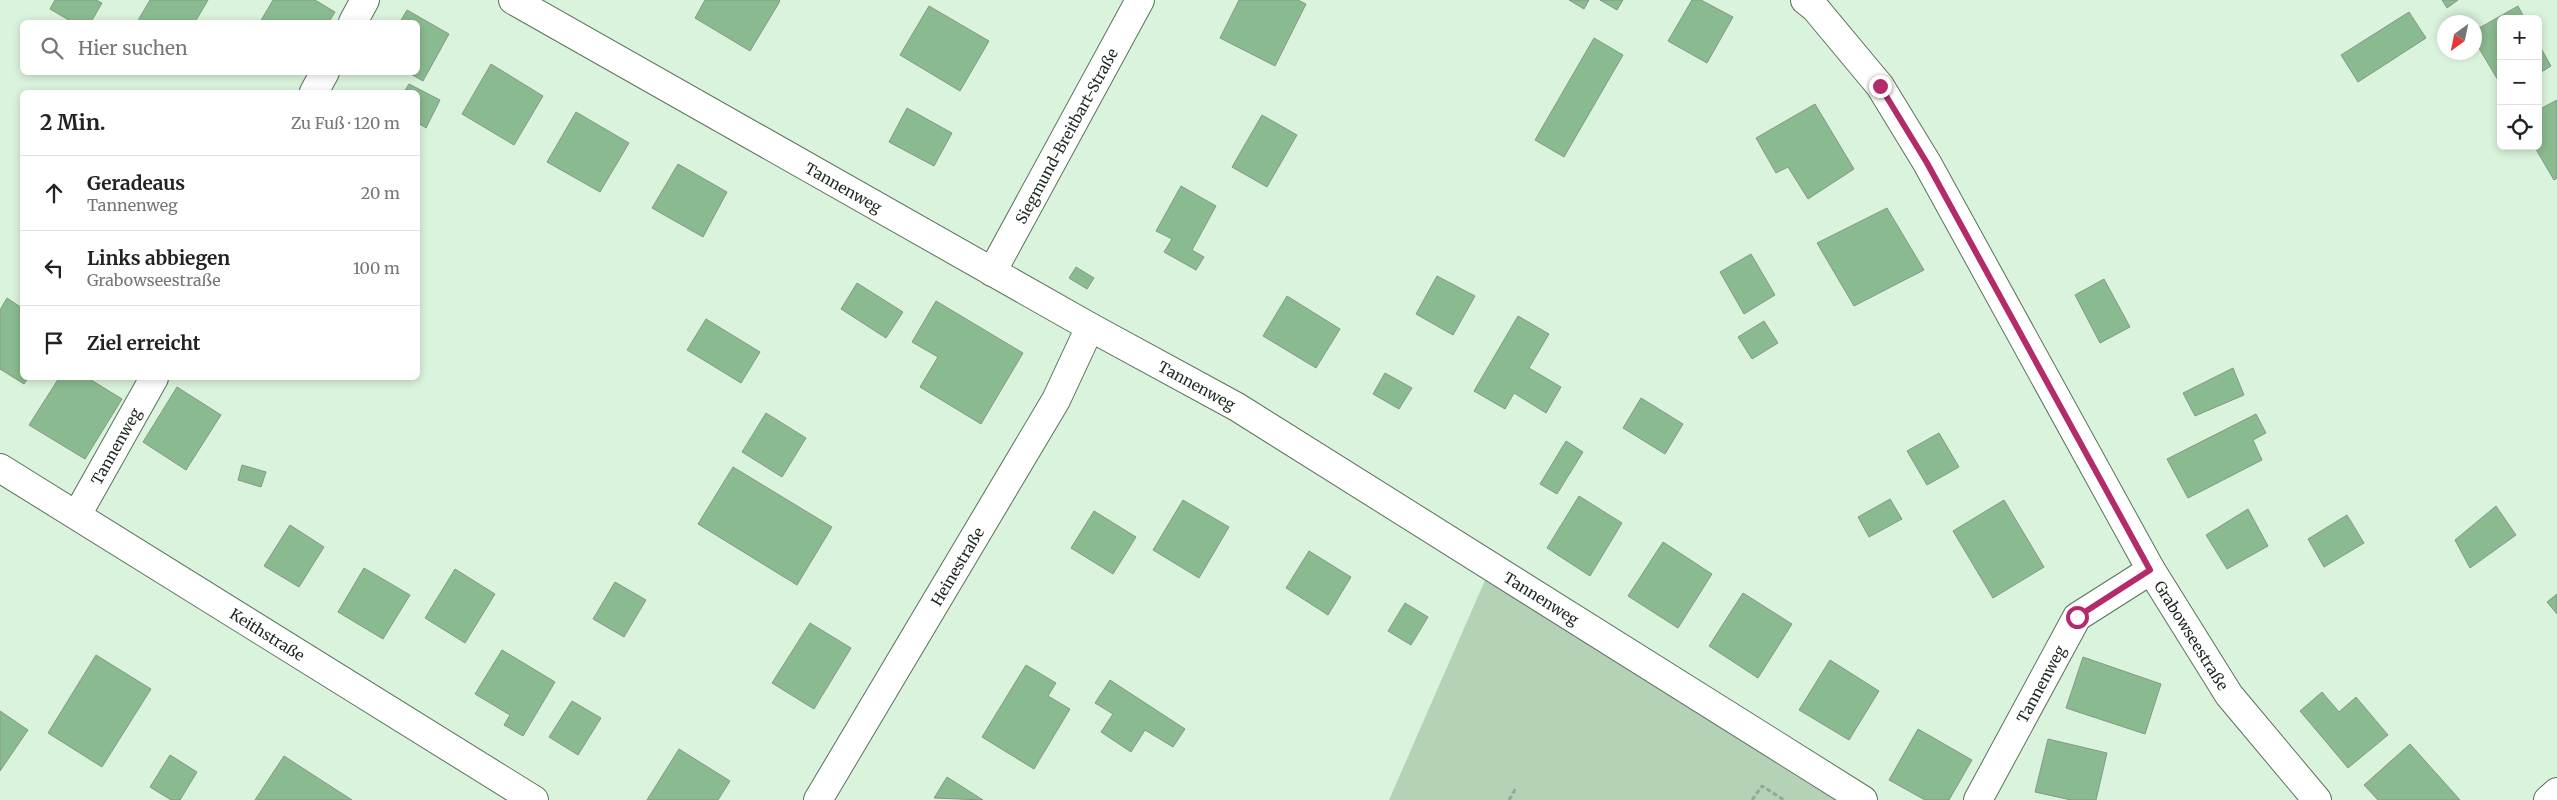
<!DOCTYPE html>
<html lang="de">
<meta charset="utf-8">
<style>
:root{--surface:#fff;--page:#f6f6f6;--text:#222;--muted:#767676;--line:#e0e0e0}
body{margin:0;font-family:Merriweather,serif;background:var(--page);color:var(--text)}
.controls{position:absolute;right:15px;top:15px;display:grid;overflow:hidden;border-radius:8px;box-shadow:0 2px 8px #0003}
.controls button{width:45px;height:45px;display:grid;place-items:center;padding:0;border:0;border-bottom:1px solid var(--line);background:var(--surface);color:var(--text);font:25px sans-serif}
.compass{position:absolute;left:2437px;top:15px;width:45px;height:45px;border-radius:50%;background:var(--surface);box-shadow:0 2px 8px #0003;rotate:213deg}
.stop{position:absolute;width:15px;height:15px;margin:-11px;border:4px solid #b32b6a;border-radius:50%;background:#fff}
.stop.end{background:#b32b6a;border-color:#fff;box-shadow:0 1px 5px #0008}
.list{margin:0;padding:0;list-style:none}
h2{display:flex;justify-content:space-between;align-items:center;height:65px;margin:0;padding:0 20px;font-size:21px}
h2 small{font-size:16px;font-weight:400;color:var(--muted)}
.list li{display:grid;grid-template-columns:32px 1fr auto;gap:15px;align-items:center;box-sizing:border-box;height:75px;padding:0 20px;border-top:1px solid var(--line)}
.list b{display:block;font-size:19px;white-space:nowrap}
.list p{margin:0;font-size:16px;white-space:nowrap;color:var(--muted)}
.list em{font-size:16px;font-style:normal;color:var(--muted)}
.icon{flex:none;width:28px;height:28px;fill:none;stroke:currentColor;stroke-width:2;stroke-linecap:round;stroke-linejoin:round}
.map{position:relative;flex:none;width:2557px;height:800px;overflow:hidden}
.search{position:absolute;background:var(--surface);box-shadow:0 2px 8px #0003;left:20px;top:20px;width:400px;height:55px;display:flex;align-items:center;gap:12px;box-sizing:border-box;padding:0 18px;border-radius:8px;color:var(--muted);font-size:19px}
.panel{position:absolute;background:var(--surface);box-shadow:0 2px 8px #0003;left:20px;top:90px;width:400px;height:290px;border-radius:8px}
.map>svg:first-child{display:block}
</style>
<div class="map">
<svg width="2557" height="800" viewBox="0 0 2557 800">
<rect width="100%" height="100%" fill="#daf3dc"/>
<path fill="#b4d2b6" d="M1486,578L1841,800H1389Z"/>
<path fill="#8aba8f" stroke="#839a85" d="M55,0H96L102,3L91,22H72L50,9Z
M150,0H208L195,22H137Z
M273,0H315L335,12L329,22H260Z
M705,0H779L780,1L750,51L695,18Z
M1239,0H1298L1306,4L1275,66L1220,38Z
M1569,0H1589L1584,9Z
M1600,0H1623L1617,10Z
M1692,0H1701L1733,17L1707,63L1668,41Z
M2442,0H2458L2447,8Z
M929,6L989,41L960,91L900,55Z
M2518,6L2525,19H2501V85L2474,40V31Z
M407,10L449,34L423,81L407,72H418V22H400Z
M2409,12L2426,38L2358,82L2341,55Z
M1594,38L1623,55L1564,157L1535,140Z
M2538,43L2551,66L2538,74Z
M491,64L543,96L514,145L462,114Z
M409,84L440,100L426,128L418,123V92H404Z
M2557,100V178L2554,180L2534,146H2538V110Z
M1815,104L1854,169L1808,199L1788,167L1776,173L1756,138Z
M907,108L952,133L934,166L889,142Z
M576,112L629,143L600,192L547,162Z
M1262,115L1297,135L1267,187L1232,167Z
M678,164L727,192L703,237L652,208Z
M1181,186L1216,206L1192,250L1204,257L1196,270L1164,252L1172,239L1156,231Z
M1887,208L1924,270L1854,306L1817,243Z
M1751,254L1775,295L1744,314L1720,272Z
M1076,267L1094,278L1087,289L1069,278Z
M1437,276L1475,296L1453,335L1416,314Z
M2104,279L2130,327L2100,343L2075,295Z
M857,283L903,312L886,338L841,309Z
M1287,296L1340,329L1316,368L1263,336Z
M7,298L22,308V378H28L24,384L0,369V310Z
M936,301L1023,353L981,424L920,387L938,357L912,342Z
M1518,316L1549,334L1529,368L1561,387L1546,413L1514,393L1505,409L1474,391Z
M706,319L760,352L741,383L687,350Z
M1764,321L1778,343L1752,359L1738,337Z
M2233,368L2244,395L2195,416L2183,393Z
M1385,373L1412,388L1399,409L1373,394Z
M59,378H88L122,399L85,459L29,425Z
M177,387L221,415L186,470L143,442Z
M1641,398L1683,424L1665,454L1623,428Z
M766,413L806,438L782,477L742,452Z
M2256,414L2266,433L2253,440L2262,460L2188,498L2167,459Z
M1939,433L1959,467L1927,485L1907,451Z
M1566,441L1583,452L1557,494L1540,484Z
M242,465L266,472L261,487L238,480Z
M733,467L832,527L797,585L698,524Z
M1579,496L1622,523L1590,576L1547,548Z
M1890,499L1902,519L1869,537L1858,517Z
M1183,500L1229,527L1199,578L1153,550Z
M2004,500L2044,567L1993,598L1953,531Z
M2496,506L2516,535L2470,568L2455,540Z
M2248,509L2268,546L2227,569L2206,535Z
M1094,511L1136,537L1113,574L1071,548Z
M2347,515L2364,543L2324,567L2308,539Z
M290,525L324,547L299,587L264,566Z
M1663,542L1712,574L1678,628L1628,596Z
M1309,551L1351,577L1328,615L1286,588Z
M364,568L410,595L383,639L338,612Z
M455,569L495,594L465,643L425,618Z
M615,582L646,600L624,637L593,619Z
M1743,593L1792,624L1758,678L1709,646Z
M2557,594V614L2547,602Z
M1405,603L1428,617L1411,645L1388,631Z
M810,623L851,648L814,709L772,683Z
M502,650L555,682L523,736L504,725L510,715L475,694Z
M96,655L151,689L102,767L48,733Z
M2083,657L2161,684L2145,734L2066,708Z
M1830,660L1879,691L1849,740L1799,710Z
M1026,665L1056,683L1048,696L1070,709L1034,769L982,737Z
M1110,680L1185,729L1173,747L1145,730L1131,752L1101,732L1113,714L1095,703Z
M2322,692L2339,712L2356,697L2388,735L2348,768L2300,711Z
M572,701L601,718L578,755L549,737Z
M0,711L28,730L0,771Z
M1918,729L1972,760L1949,800H1925L1889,780Z
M2048,739L2107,753L2096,800H2071L2035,792Z
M2410,744L2460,800H2378L2364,785Z
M679,749L730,781L718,800H647Z
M170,755L197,772L180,800H171L150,787Z
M284,756L352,800H255Z
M947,777L983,800L934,798Z"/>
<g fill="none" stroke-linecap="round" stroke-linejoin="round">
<defs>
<g id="street">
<path id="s1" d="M513,0L1090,327L1237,407L1863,800"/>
<path id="s2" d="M1805,0L1815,8L1880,86L1927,163L2151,570L2229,695L2317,800"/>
<path d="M353,22L365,0"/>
<path d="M314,92L325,72"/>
<path id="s3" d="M992,272L1140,0"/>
<path id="s4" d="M0,468L534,800"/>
<path id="s5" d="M77,515L154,378"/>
<path id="s6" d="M818,800L1056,400L1090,327"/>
<path id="s7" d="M1978,800L2077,617L2151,570"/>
<path d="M2548,800L2557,792"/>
</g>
</defs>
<use href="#street" stroke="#5b715d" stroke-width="30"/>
<path stroke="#95a997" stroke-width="3" stroke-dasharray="5 2.5" stroke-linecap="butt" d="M1509,800L1516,788
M1752,800L1762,786L1784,800"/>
<use href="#street" stroke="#fff" stroke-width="28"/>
</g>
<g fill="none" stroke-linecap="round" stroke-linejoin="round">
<path stroke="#b32b6a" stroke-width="6" d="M1880,86L1927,163L2150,570L2077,617"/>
</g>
<g text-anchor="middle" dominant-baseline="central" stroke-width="5" stroke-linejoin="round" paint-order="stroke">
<g font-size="15" fill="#1e281f" stroke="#fff">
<text stroke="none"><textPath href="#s3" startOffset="155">Siegmund-Breitbart-Straße</textPath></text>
<text stroke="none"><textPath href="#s1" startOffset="380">Tannenweg</textPath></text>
<text stroke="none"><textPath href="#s1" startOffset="785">Tannenweg</textPath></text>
<text stroke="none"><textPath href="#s5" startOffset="79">Tannenweg</textPath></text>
<text stroke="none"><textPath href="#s6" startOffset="272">Heinestraße</textPath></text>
<text stroke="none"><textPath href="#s1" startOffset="1190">Tannenweg</textPath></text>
<text stroke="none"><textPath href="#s4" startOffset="315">Keithstraße</textPath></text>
<text stroke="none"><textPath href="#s2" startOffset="746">Grabowseestraße</textPath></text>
<text stroke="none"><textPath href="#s7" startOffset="132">Tannenweg</textPath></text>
</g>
</g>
</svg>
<div class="controls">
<button>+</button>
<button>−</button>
<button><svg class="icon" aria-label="locate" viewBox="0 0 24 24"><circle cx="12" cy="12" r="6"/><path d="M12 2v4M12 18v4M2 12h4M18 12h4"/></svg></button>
</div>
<svg class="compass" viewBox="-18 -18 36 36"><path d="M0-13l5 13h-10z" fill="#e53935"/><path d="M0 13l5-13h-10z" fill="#767676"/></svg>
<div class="stop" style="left:2077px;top:617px"></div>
<div class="stop end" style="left:1880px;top:86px"></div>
<div class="search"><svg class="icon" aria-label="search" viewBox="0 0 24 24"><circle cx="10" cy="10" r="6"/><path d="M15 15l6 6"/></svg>Hier suchen</div>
<section class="panel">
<h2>2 Min.<small>Zu Fuß · 120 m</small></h2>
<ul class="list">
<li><svg class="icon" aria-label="ahead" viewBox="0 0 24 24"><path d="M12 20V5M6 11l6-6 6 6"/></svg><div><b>Geradeaus</b><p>Tannenweg</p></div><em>20 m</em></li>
<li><svg class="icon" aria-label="left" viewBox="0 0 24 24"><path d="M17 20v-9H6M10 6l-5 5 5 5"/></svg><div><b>Links abbiegen</b><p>Grabowseestraße</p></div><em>100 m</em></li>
<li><svg class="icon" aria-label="arrive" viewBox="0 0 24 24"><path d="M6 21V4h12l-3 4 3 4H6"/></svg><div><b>Ziel erreicht</b></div></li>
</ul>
</section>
</div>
